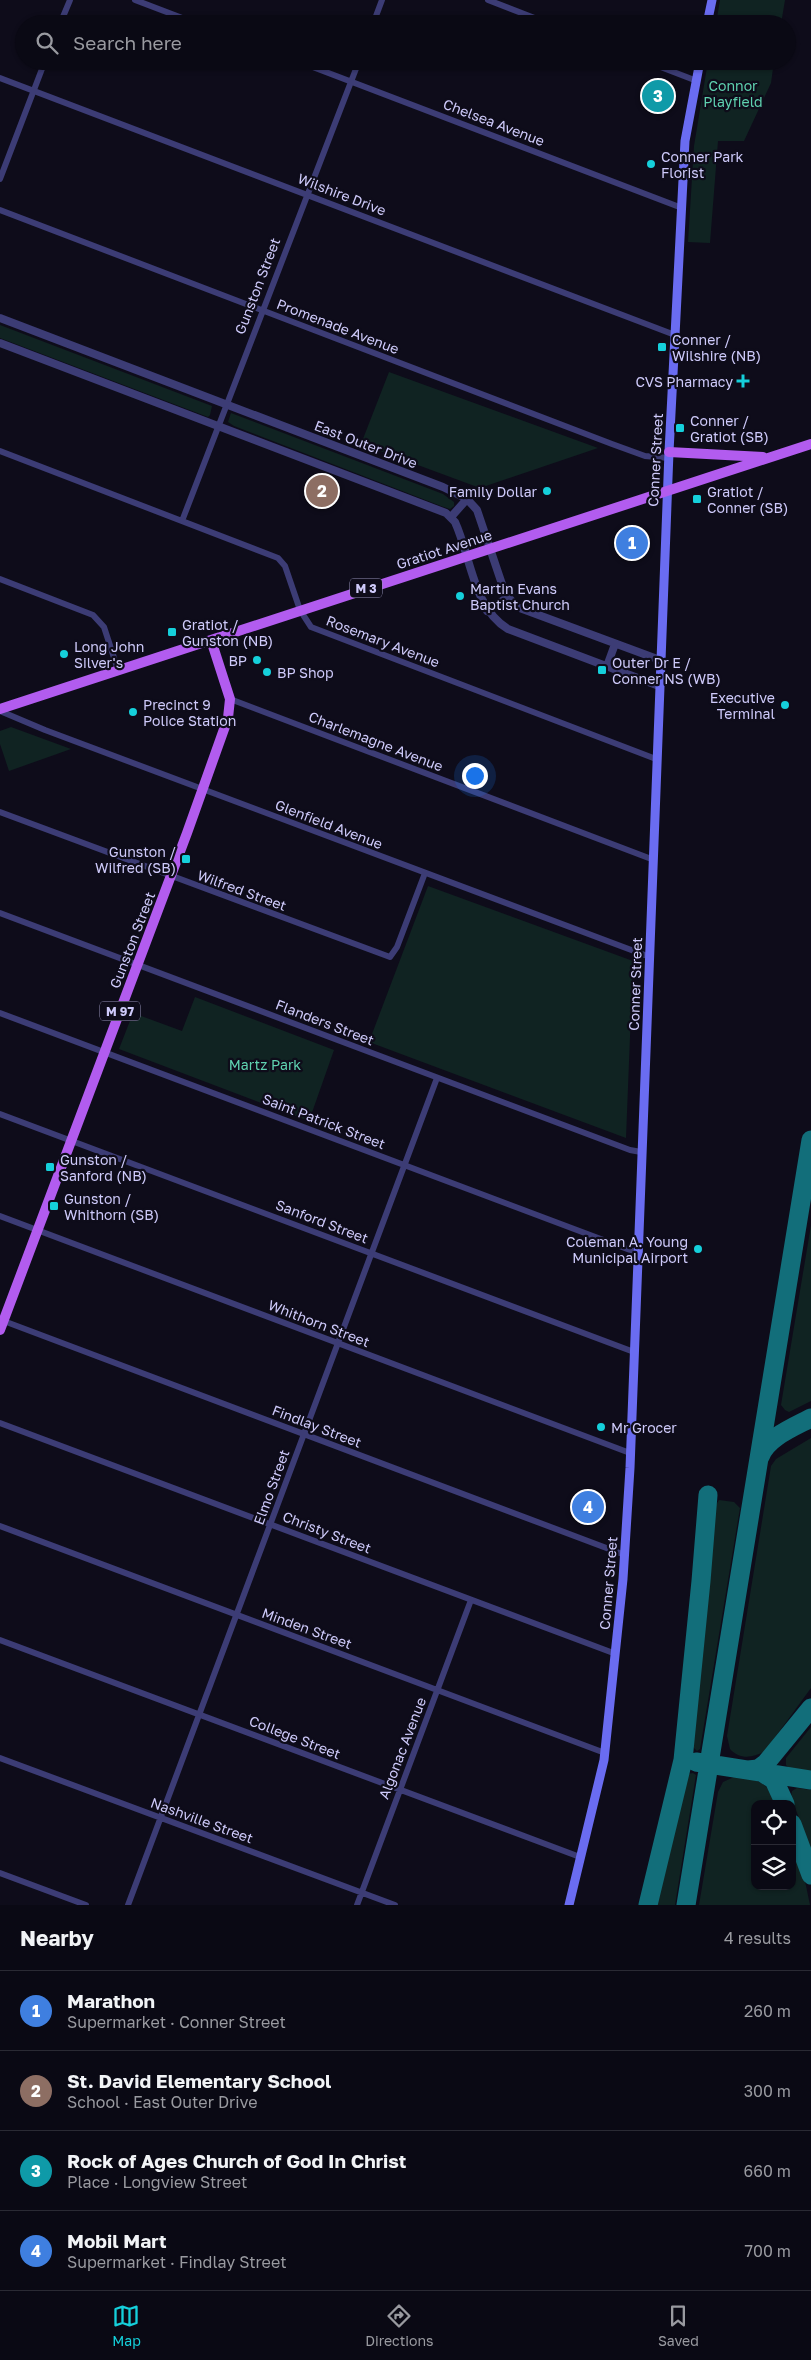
<!DOCTYPE html>
<meta charset="utf-8">
<style>
:root{--surface:#0a0914;--page:#13121d;--text:#f1f3f6;--muted:#999aa0;--line:#2a2a34;--accent:#15d0db}
body{margin:0;font-family:"Golos Text",sans-serif;background:var(--page);color:var(--text)}
.controls{position:absolute;right:15px;bottom:15px;display:grid;overflow:hidden;border-radius:10px;box-shadow:0 1px 4px #0004}
.controls button{width:45px;height:45px;display:grid;place-items:center;padding:0;border:0;border-bottom:1px solid var(--line);background:var(--surface);color:var(--text);font:25px sans-serif}
.you{position:absolute;left:474px;top:775px;width:18px;height:18px;margin:-12px;border:4px solid #fff;border-radius:50%;background:#1a73e8;box-shadow:0 0 0 8px #1a73e833}
.badge{display:grid;place-items:center;width:32px;height:32px;border-radius:50%;background:var(--accent);color:#fff;font-size:16px;font-weight:700}
.pin{position:absolute;translate:-50% -50%;border:2px solid #fff;box-shadow:0 1px 5px #0006}
.list{margin:0;padding:0;list-style:none}
h2{display:flex;justify-content:space-between;align-items:center;height:65px;margin:0;padding:0 20px;font-size:21px}
h2 small{font-size:16px;font-weight:400;color:var(--muted)}
.list li{display:grid;grid-template-columns:32px 1fr auto;gap:15px;align-items:center;box-sizing:border-box;height:80px;padding:0 20px;border-top:1px solid var(--line)}
.list b{display:block;font-size:19px;white-space:nowrap}
.list p{margin:0;font-size:16px;white-space:nowrap;color:var(--muted)}
.list em{font-size:16px;font-style:normal;color:var(--muted)}
.icon{flex:none;width:28px;height:28px;fill:none;stroke:currentColor;stroke-width:2;stroke-linecap:round;stroke-linejoin:round}
.map{position:relative;flex:none;width:811px;height:1905px;overflow:hidden}
.search{position:absolute;background:var(--surface);box-shadow:0 1px 4px #0004;left:15px;right:15px;top:15px;height:55px;display:flex;align-items:center;gap:12px;box-sizing:border-box;padding:0 18px;border-radius:28px;color:var(--muted);font-size:19px}
.sheet{height:385px;background:var(--surface)}
nav{display:flex;justify-content:space-around;align-items:center;box-sizing:border-box;height:70px;border-top:1px solid var(--line);background:var(--surface);font-size:14px;color:var(--muted)}
nav a{display:grid;justify-items:center;gap:2px}
nav .on{color:var(--accent)}
.map>svg:first-child{display:block}
</style>
<div class="map">
<svg width="811" height="1905" viewBox="0 0 811 1905">
<rect width="100%" height="100%" fill="#0e0c1a"/>
<path fill="#102322" d="M720,0H785L781,24H716Z
M708,61H774L771,83L744,141H718L710,243L688,242L694,146Z
M0,325L212,406L210,415L208,417L0,338Z
M389,372L598,448L480,488L361,444Z
M231,413L443,494L454,502V506L450,509L441,506L234,426L228,422Z
M11,727L71,749L9,771L0,744V731Z
M428,886L633,961L626,1138L369,1042Z
M195,997L334,1050L309,1121L119,1049L133,1013L182,1031Z
M811,1225V1401L789,1412L785,1410L781,1405Z
M811,1438V1688L765,1751C753,1758 740,1760 730,1749L727,1736L771,1466L776,1459Z
M719,1500L734,1502L740,1508L700,1749L697,1751L692,1746L714,1508Z
M811,1727V1773L790,1769L786,1765V1758Z
M693,1773L696,1775L675,1905H656L686,1778L688,1774Z
M734,1777C757,1779 768,1781 776,1804H755V1886H792V1847L805,1881L810,1905H699L718,1792L723,1782Z
M797,1788L811,1790V1850L791,1797L792,1791Z"/>
<g fill="none" stroke-linecap="round" stroke-linejoin="round">
<path stroke="#126e7a" stroke-width="19" d="M760,1457C766,1438 794,1427 811,1418
M696,1762L811,1780
M748,1770L758,1769L766,1763L811,1708
M763,1773L774,1780L785,1804
M792,1824L811,1875
M648,1905L683,1760L701,1581L708,1495
M686,1905L811,1140"/>
<path stroke="#3c3c75" stroke-width="6" d="M135,0L198,24
M488,0L550,24
M60,24L70,0
M373,24L382,0
M297,61L682,208
M645,61L697,81
M0,78L675,335
M0,179L45,61
M0,210L612,444L645,456L669,458
M0,451L278,558L285,566L300,610L311,627L656,759
M182,521L359,61
M0,579L93,615L104,627L118,670
M230,699L654,860
M0,711L45,730L650,957
M0,812L390,957L397,947L425,873
M0,913L630,1150L641,1152
M0,1013L638,1253
M0,1114L634,1352
M0,1216L630,1453
M1,1320L625,1555
M0,1423L616,1654
M0,1526L605,1753
M0,1640L580,1857
M0,1758L395,1905
M0,1873L86,1905
M128,1905L437,1078
M357,1905L471,1600"/>
<path stroke="#3c3c75" stroke-width="8" d="M0,318L443,487L467,499L477,510L505,593L517,607L660,660
M0,343L446,513L455,522C471,557 473,608 508,629L659,686
M451,517L467,499
M487,611L508,597
M607,666L615,644"/>
<path stroke="#6a6cf1" stroke-width="9" d="M707,24L712,0
M569,1905L604,1760L623,1579L630,1468L669,452L685,141L700,61"/>
<path stroke="#b25cef" stroke-width="10" d="M669,452L763,457
M0,709L811,444
M0,1330L187,833L228,718L230,699L211,640"/>
</g>
<g fill="#15d0db" stroke="#0e0c1a" stroke-width="2">
<circle cx="651" cy="164" r="5"/>
<rect x="657" y="342" width="10" height="10" rx="2.5"/>
<path d="M740.5 373.5h5v5h5v5h-5v5h-5v-5h-5v-5h5z"/>
<rect x="675" y="423" width="10" height="10" rx="2.5"/>
<circle cx="547" cy="491" r="5"/>
<rect x="692" y="494" width="10" height="10" rx="2.5"/>
<circle cx="460" cy="596" r="5"/>
<rect x="167" y="627" width="10" height="10" rx="2.5"/>
<circle cx="64" cy="654" r="5"/>
<circle cx="257" cy="660" r="5"/>
<rect x="597" y="665" width="10" height="10" rx="2.5"/>
<circle cx="267" cy="672" r="5"/>
<circle cx="785" cy="705" r="5"/>
<circle cx="133" cy="712" r="5"/>
<rect x="181" y="854" width="10" height="10" rx="2.5"/>
<rect x="45" y="1162" width="10" height="10" rx="2.5"/>
<rect x="49" y="1201" width="10" height="10" rx="2.5"/>
<circle cx="698" cy="1249" r="5"/>
<circle cx="601" cy="1427" r="5"/>
</g>
<g text-anchor="middle" dominant-baseline="central" stroke-width="4.5" stroke-linejoin="round" paint-order="stroke">
<g fill="#0e0c1a" stroke="#9491b7" stroke-width="1">
<rect x="350" y="578.5" width="32" height="19" rx="4"/>
<rect x="100" y="1001.5" width="40" height="19" rx="4"/>
</g>
<g font-size="12" font-weight="bold" fill="#cecafa">
<text x="366" y="588">M 3</text>
<text x="120" y="1011">M 97</text>
</g>
<g font-size="14" fill="#5fd2b0" stroke="#0e0c1a">
<text x="733" y="85">Connor<tspan x="733" dy="16">Playfield</tspan></text>
<text x="265" y="1064">Martz Park</text>
</g>
<g font-size="14" fill="#cecafa" stroke="#0e0c1a">
<text transform="translate(494 122) rotate(21)">Chelsea Avenue</text>
<text transform="translate(342 194) rotate(21)">Wilshire Drive</text>
<text transform="translate(257 286) rotate(-69)">Gunston Street</text>
<text transform="translate(338 326) rotate(21)">Promenade Avenue</text>
<text transform="translate(366 444) rotate(21)">East Outer Drive</text>
<text transform="translate(655 460) rotate(-87)">Conner Street</text>
<text transform="translate(444 549) rotate(-18)">Gratiot Avenue</text>
<text transform="translate(383 641) rotate(21)">Rosemary Avenue</text>
<text transform="translate(376 741) rotate(21)">Charlemagne Avenue</text>
<text transform="translate(329 824) rotate(21)">Glenfield Avenue</text>
<text transform="translate(242 890) rotate(20)">Wilfred Street</text>
<text transform="translate(132 940) rotate(-69)">Gunston Street</text>
<text transform="translate(635 984) rotate(-88)">Conner Street</text>
<text transform="translate(325 1022) rotate(21)">Flanders Street</text>
<text transform="translate(324 1121) rotate(21)">Saint Patrick Street</text>
<text transform="translate(322 1221) rotate(21)">Sanford Street</text>
<text transform="translate(319 1323) rotate(21)">Whithorn Street</text>
<text transform="translate(317 1426) rotate(21)">Findlay Street</text>
<text transform="translate(271 1487) rotate(-70)">Elmo Street</text>
<text transform="translate(327 1532) rotate(21)">Christy Street</text>
<text transform="translate(608 1583) rotate(-85)">Conner Street</text>
<text transform="translate(307 1628) rotate(20)">Minden Street</text>
<text transform="translate(295 1737) rotate(21)">College Street</text>
<text transform="translate(402 1748) rotate(-69)">Algonac Avenue</text>
<text transform="translate(202 1820) rotate(20)">Nashville Street</text>
</g>
<g font-size="14" fill="#cecafa" stroke="#0e0c1a" text-anchor="start">
<text x="661" y="156">Conner Park<tspan x="661" dy="16">Florist</tspan></text>
<text x="672" y="339">Conner /<tspan x="672" dy="16">Wilshire (NB)</tspan></text>
<text x="733" y="381" text-anchor="end">CVS Pharmacy</text>
<text x="690" y="420">Conner /<tspan x="690" dy="16">Gratiot (SB)</tspan></text>
<text x="537" y="491" text-anchor="end">Family Dollar</text>
<text x="707" y="491">Gratiot /<tspan x="707" dy="16">Conner (SB)</tspan></text>
<text x="470" y="588">Martin Evans<tspan x="470" dy="16">Baptist Church</tspan></text>
<text x="182" y="624">Gratiot /<tspan x="182" dy="16">Gunston (NB)</tspan></text>
<text x="74" y="646">Long John<tspan x="74" dy="16">Silver's</tspan></text>
<text x="247" y="660" text-anchor="end">BP</text>
<text x="612" y="662">Outer Dr E /<tspan x="612" dy="16">Conner NS (WB)</tspan></text>
<text x="277" y="672">BP Shop</text>
<text x="775" y="697" text-anchor="end">Executive<tspan x="775" dy="16">Terminal</tspan></text>
<text x="143" y="704">Precinct 9<tspan x="143" dy="16">Police Station</tspan></text>
<text x="176" y="851" text-anchor="end">Gunston /<tspan x="176" dy="16">Wilfred (SB)</tspan></text>
<text x="60" y="1159">Gunston /<tspan x="60" dy="16">Sanford (NB)</tspan></text>
<text x="64" y="1198">Gunston /<tspan x="64" dy="16">Whithorn (SB)</tspan></text>
<text x="688" y="1241" text-anchor="end">Coleman A. Young<tspan x="688" dy="16">Municipal Airport</tspan></text>
<text x="611" y="1427">Mr Grocer</text>
</g>
</g>
</svg>
<div class="controls">
<button><svg class="icon" aria-label="locate" viewBox="0 0 24 24"><circle cx="12" cy="12" r="6"/><path d="M12 2v4M12 18v4M2 12h4M18 12h4"/></svg></button>
<button><svg class="icon" aria-label="layers" viewBox="0 0 24 24"><path d="M12 4l9 5-9 5-9-5zM3 14l9 5 9-5"/></svg></button>
</div>
<div class="you"></div>
<div class="pin badge" style="left:632px;top:543px;background:#3f7fe0">1</div>
<div class="pin badge" style="left:322px;top:491px;background:#8d6e63">2</div>
<div class="pin badge" style="left:658px;top:96px;background:#0f9aa8">3</div>
<div class="pin badge" style="left:588px;top:1507px;background:#3f7fe0">4</div>
<div class="search"><svg class="icon" aria-label="search" viewBox="0 0 24 24"><circle cx="10" cy="10" r="6"/><path d="M15 15l6 6"/></svg>Search here</div>
</div>
<section class="sheet">
<h2>Nearby<small>4 results</small></h2>
<ul class="list">
<li><span class="badge" style="background:#3f7fe0">1</span><div><b>Marathon</b><p>Supermarket · Conner Street</p></div><em>260 m</em></li>
<li><span class="badge" style="background:#8d6e63">2</span><div><b>St. David Elementary School</b><p>School · East Outer Drive</p></div><em>300 m</em></li>
<li><span class="badge" style="background:#0f9aa8">3</span><div><b>Rock of Ages Church of God In Christ</b><p>Place · Longview Street</p></div><em>660 m</em></li>
<li><span class="badge" style="background:#3f7fe0">4</span><div><b>Mobil Mart</b><p>Supermarket · Findlay Street</p></div><em>700 m</em></li>
</ul>
</section>
<nav>
<a class="on"><svg class="icon" aria-label="map" viewBox="0 0 24 24"><path d="M3 6l6-2 6 2 6-2v14l-6 2-6-2-6 2zM9 4v14M15 6v14"/></svg>Map</a>
<a><svg class="icon" aria-label="directions" viewBox="0 0 24 24"><path d="M12 3l9 9-9 9-9-9zM9 14v-3h6M13 9l2 2-2 2"/></svg>Directions</a>
<a><svg class="icon" aria-label="saved" viewBox="0 0 24 24"><path d="M7 4h10v16l-5-4-5 4z"/></svg>Saved</a>
</nav>
